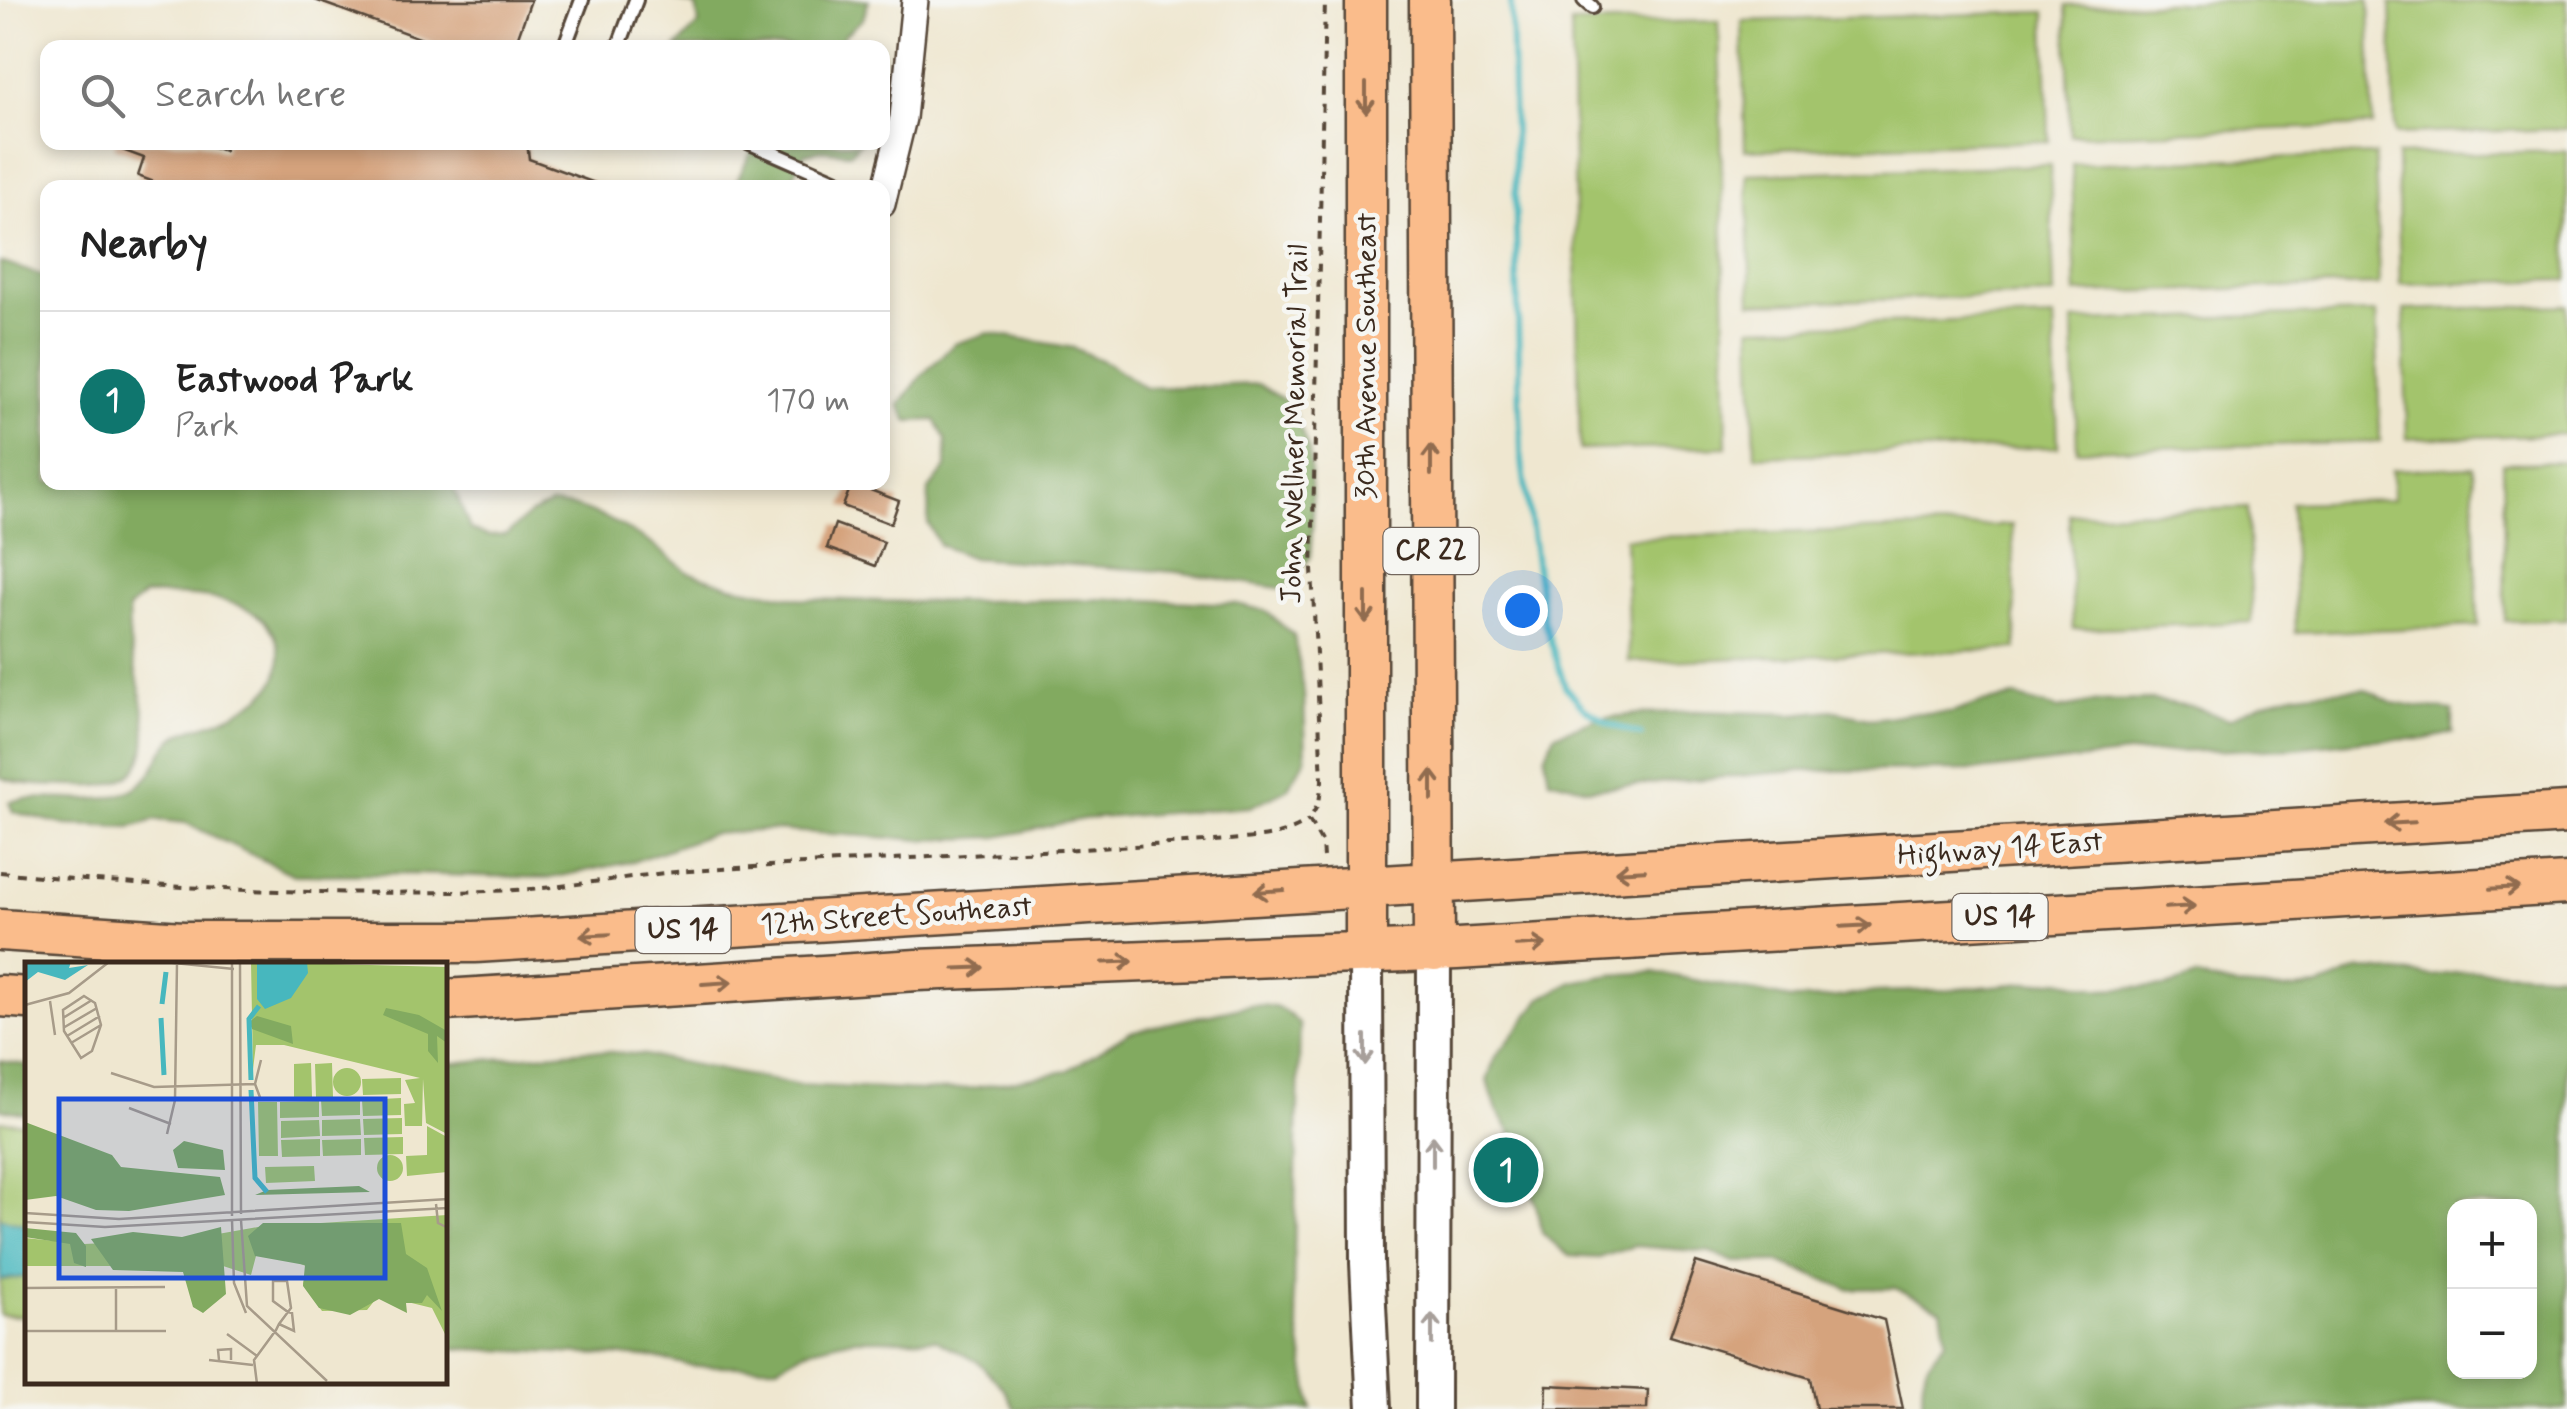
<!DOCTYPE html>
<meta charset="utf-8">
<style>
:root{--surface:#fff;--page:#f2f2f2;--text:#222;--muted:#767676;--line:#e0e0e0;--accent:#0f766e}
body{margin:0;font-family:Mynerve,sans-serif;background:var(--page);color:var(--text)}
.controls{position:absolute;right:30px;bottom:30px;display:grid;overflow:hidden;border-radius:20px;box-shadow:0 5px 15px #0003}
.controls button{width:90px;height:90px;display:grid;place-items:center;padding:0;border:0;border-bottom:2px solid var(--line);background:var(--surface);color:var(--text);font:50px sans-serif}
.you{position:absolute;left:1522px;top:610px;width:35px;height:35px;margin:-25px;border:8px solid #fff;border-radius:50%;background:#1a73e8;box-shadow:0 0 0 15px #1a73e833}
.badge{display:grid;place-items:center;width:65px;height:65px;border-radius:50%;background:var(--accent);color:#fff;font-size:32px;font-weight:700}
.pin{position:absolute;translate:-50% -50%;border:5px solid #fff;box-shadow:0 2px 10px #0006}
.list{margin:0;padding:0;list-style:none}
h2{display:flex;justify-content:space-between;align-items:center;height:130px;margin:0;padding:0 40px;font-size:42px}
h2 small{font-size:32px;font-weight:400;color:var(--muted)}
.list li{display:grid;grid-template-columns:65px 1fr auto;gap:30px;align-items:center;box-sizing:border-box;height:180px;padding:0 40px;border-top:2px solid var(--line)}
.list b{display:block;font-size:38px;white-space:nowrap}
.list p{margin:0;font-size:32px;white-space:nowrap;color:var(--muted)}
.list em{font-size:32px;font-style:normal;color:var(--muted)}
.icon{flex:none;width:55px;height:55px;fill:none;stroke:currentColor;stroke-width:2;stroke-linecap:round;stroke-linejoin:round}
.map{position:relative;flex:none;width:2567px;height:1409px;overflow:hidden}
.search{position:absolute;background:var(--surface);box-shadow:0 5px 15px #0003;left:40px;top:40px;width:850px;height:110px;display:flex;align-items:center;gap:25px;box-sizing:border-box;padding:0 35px;border-radius:20px;color:var(--muted);font-size:38px}
.panel{position:absolute;background:var(--surface);box-shadow:0 5px 15px #0003;left:40px;top:180px;width:850px;height:310px;border-radius:20px}
.map>svg:first-child{display:block}
</style>
<div class="map">
<svg width="2567" height="1409" viewBox="0 0 2567 1409">
<rect width="100%" height="100%" fill="#f6f6f2"/>
<filter id="ink" filterUnits="userSpaceOnUse"><feTurbulence type="fractalNoise" baseFrequency=".01" numOctaves="2"/><feDisplacementMap in="SourceGraphic" scale="20" xChannelSelector="R" yChannelSelector="G"/><feConvolveMatrix kernelMatrix="1 2 1 2 8 2 1 2 1" color-interpolation-filters="sRGB"/></filter>
<filter id="wash" filterUnits="userSpaceOnUse"><feTurbulence type="fractalNoise" baseFrequency=".0048" numOctaves="4" result="noise"/><feDisplacementMap in="SourceGraphic" scale="40" xChannelSelector="R" yChannelSelector="G"/><feGaussianBlur stdDeviation="2.25" result="paint"/><feColorMatrix in="noise" values="0 0 0 0 0 0 0 0 0 0 0 0 0 0 0 0 0 1.4 0 .05"/><feComposite in="paint" operator="in"/></filter>
<g filter="url(#wash)">
<rect width="100%" height="100%" fill="#efe7d0"/>
<path fill="#a3c46c" stroke="#6f7745" stroke-width="2.5" d="M2273,0H2369L2373,126L2070,135L2066,6Z
M2567,0V129L2395,134L2391,4Z
M2045,12L2049,141L1745,150L1742,21Z
M1719,21L1727,447L1580,450L1571,24Z
M2567,151V280L2400,284L2397,155Z
M2375,155L2379,285L2076,293L2072,164Z
M2050,165L2054,295L1751,303L1747,174Z
M2567,305V434L2407,439L2404,310Z
M2376,313L2380,442L2077,450L2073,321Z
M2054,318L2058,447L1755,456L1751,327Z
M2567,462V620L2505,621L2503,463Z
M2473,467L2478,626L2296,633L2291,503L2393,500L2392,470Z
M2248,508L2252,622L2073,629L2069,514Z
M2012,525L2017,649L1629,662L1625,538Z
M0,1121L27,1123V1316L0,1315Z"/>
<path fill="#82aa60" stroke="#5e6a3f" stroke-width="2.5" fill-rule="evenodd" d="M675,0H869L863,19L843,36V47L676,48L699,24L696,6Z
M756,143H859L851,153L821,150L804,154L788,187H740L736,182Z
M0,262L47,277L48,482L452,483L470,529L488,536L506,535L530,514L552,504L576,507L606,518L649,542L688,572L732,586L803,599L915,602L1122,599L1237,604L1266,611L1294,636L1304,693L1306,759L1287,789L1250,807L1083,819L998,837L924,840L772,830L711,834L635,861L551,878L410,874L294,875L186,823L156,820L131,827L66,825L13,812L9,802C47,791 92,809 129,791C161,776 153,753 177,736C190,727 206,726 220,720C234,714 262,699 271,687C278,676 281,662 279,650C271,594 188,594 144,595L128,609C129,622 128,635 131,648C141,704 176,790 83,786C54,785 28,788 0,777Z
M989,333L1074,348L1110,364L1145,388L1258,384L1291,404L1309,451L1313,515L1310,558L1284,589L1177,572L972,558L939,545L928,523L929,490L946,468V440L935,420L908,421L899,405L922,375L954,344Z
M2365,689L2393,703L2453,711V733L2426,739L2369,740L2294,748L2136,753L1989,770L1795,771L1588,789L1549,779L1545,756L1555,734L1596,719L1639,714L1695,711L1794,714L1831,710L1874,719L1911,713H1951L1981,703L2015,697L2058,709L2099,701L2152,700L2190,706L2229,719C2277,691 2310,690 2365,689Z
M2360,969L2432,976L2477,970L2567,974V1409H1923C1920,1377 1924,1364 1946,1340L1941,1309L1895,1288L1848,1289L1778,1262H1734L1711,1252L1634,1246L1599,1258L1569,1256L1542,1233L1536,1205L1512,1134L1497,1110L1487,1081L1495,1058L1542,998L1573,982L1611,975L1654,972L1791,999H1821L1876,992L1947,990L2060,980L2101,989L2166,987L2197,977L2237,987L2283,990L2319,987ZM2530,1206V1372H2454V1206Z
M1250,1005C1274,1005 1284,1007 1300,1025L1293,1294L1312,1409H1015L1004,1389L978,1362L935,1339H853L807,1350L778,1366H694L652,1357L445,1348V1064L588,1050L645,1055L796,1085L924,1091L972,1088L1067,1071L1129,1032Z
M0,1061L27,1065V1114L0,1109Z"/>
<path fill="#47b7be" stroke="#41706e" stroke-width="2.5" d="M0,1218L27,1225V1275L25,1277L0,1280Z"/>
<g fill="none" stroke-linecap="round" stroke-linejoin="round">
<path stroke="#47b7be" stroke-width="6" d="M1511,0L1521,454L1544,622L1565,686L1583,707L1609,724L1641,735"/>
</g>
<g id="blocks">
<path fill="#d5a37d" d="M315,0H531L514,48H431L433,43Z
M116,142H200L224,151L227,142H527L529,159L606,187L170,188L138,176L144,158L114,147Z
M852,483L899,501L891,524L843,506Z
M835,524L884,542L875,566L827,548Z
M1696,1262L1884,1320L1903,1409H1816L1810,1378L1670,1336Z
M1547,1385L1648,1390L1647,1409H1546Z"/>
</g>
</g>
<g filter="url(#ink)">
<use href="#blocks" fill-opacity="0" stroke="#564639" stroke-width="2.5"/>
<g fill="none" stroke-linecap="round" stroke-linejoin="round">
<defs>
<path id="service" d="M1584,0L1592,7
M564,48L582,0
M618,48L636,0
M748,142L853,188"/>
<path id="minor" d="M882,204L903,118L915,0"/>
<path id="tertiary" d="M1366,953L1367,1263L1374,1409
M1433,1409L1434,951"/>
<path id="primary" d="M1366,0V953
M1430,0L1434,951
M0,930L183,942H475L2567,813
M0,996L28,998
M445,1000L917,970L1457,949L2567,884"/>
</defs>
<use href="#service" stroke="#564639" stroke-width="18"/>
<use href="#minor" stroke="#564639" stroke-width="30"/>
<use href="#tertiary" stroke="#564639" stroke-width="38"/>
<use href="#primary" stroke="#564639" stroke-width="45"/>
<path stroke="#564639" stroke-width="4" stroke-dasharray="8 8" stroke-linecap="butt" d="M1323,857L1322,843L1309,820L1319,803L1322,781L1312,569L1325,0
M0,872C170,890 344,897 515,890C573,887 631,875 689,871C860,860 1032,852 1204,842C1237,838 1281,841 1309,820"/>
<use href="#service" stroke="#fff" stroke-width="12"/>
<use href="#minor" stroke="#fff" stroke-width="25"/>
<use href="#tertiary" stroke="#fff" stroke-width="32"/>
<use href="#primary" stroke="#fabc8b" stroke-width="40"/>
</g>
<defs><path id="oneway-shaft" d="M-6 0H5M1.5-3L5.5 0L1.5 3" fill="none" stroke-width="1.6" stroke-linecap="round" stroke-linejoin="round" transform="scale(2.5)"/></defs>
<g stroke="#916c4f">
<use href="#oneway-shaft" transform="translate(1366 98) rotate(90)"/>
<use href="#oneway-shaft" transform="translate(1431 460) rotate(-90)"/>
<use href="#oneway-shaft" transform="translate(1366 608) rotate(90)"/>
<use href="#oneway-shaft" transform="translate(1432 785) rotate(-90)"/>
<use href="#oneway-shaft" transform="translate(2400 823) rotate(177)"/>
<use href="#oneway-shaft" transform="translate(1630 871) rotate(177)"/>
<use href="#oneway-shaft" transform="translate(2505 888) rotate(-3)"/>
<use href="#oneway-shaft" transform="translate(1269 891) rotate(176)"/>
<use href="#oneway-shaft" transform="translate(2180 907) rotate(-3)"/>
<use href="#oneway-shaft" transform="translate(1856 926) rotate(-3)"/>
<use href="#oneway-shaft" transform="translate(595 935) rotate(177)"/>
<use href="#oneway-shaft" transform="translate(1531 945) rotate(-3)"/>
<use href="#oneway-shaft" transform="translate(1118 962) rotate(-2)"/>
<use href="#oneway-shaft" transform="translate(969 968) rotate(-2)"/>
<use href="#oneway-shaft" transform="translate(717 983) rotate(-4)"/>
</g>
<g stroke="#a79f9a">
<use href="#oneway-shaft" transform="translate(1365 1050) rotate(90)"/>
<use href="#oneway-shaft" transform="translate(1433 1151) rotate(-90)"/>
<use href="#oneway-shaft" transform="translate(1432 1329) rotate(-90)"/>
</g>
</g>
<g text-anchor="middle" dominant-baseline="central" stroke-width="9" stroke-linejoin="round" paint-order="stroke">
<g fill="#f6f6f2" stroke="#73675e" stroke-width="2.5">
<rect x="1383.5" y="528" width="95" height="46" rx="8"/>
<rect x="1952.5" y="894" width="95" height="46" rx="8"/>
<rect x="635.5" y="907" width="95" height="46" rx="8"/>
</g>
<g font-size="28" font-weight="bold" fill="#3b2a1e">
<text x="1431" y="551">CR 22</text>
<text x="2000" y="917">US 14</text>
<text x="683" y="930">US 14</text>
</g>
<g font-size="30" fill="#3b2a1e" stroke="#f6f6f2">
<text transform="translate(1366 356) rotate(-90)">30th Avenue Southeast</text>
<text transform="translate(1295 424) rotate(-89)">John Wellner Memorial Trail</text>
<text transform="translate(2000 849) rotate(-4)">Highway 14 East</text>
<text transform="translate(896 916) rotate(-4)">12th Street Southeast</text>
</g>
</g>
<g transform="translate(25 962)">
<rect width="422" height="422" fill="#efe7d0"/>
<path d="M226,0L422,5V172L401,161L398,117L397,164H380L379,142L390,141L380,118L395,116L259,83H231L228,107ZM286,101L287,135H269V102ZM307,101L308,135H291L290,102ZM308 120a14 14 0 1 1 28 0a14 14 0 1 1-28 0ZM376,116V132L338,133L337,117ZM376,136V153L338,154L337,138ZM335,137V153L297,154L296,138ZM294,139V155L255,156V140ZM233,140H252L253,194H234ZM377,156V172L339,173L338,157ZM335,157L336,173L297,174V158ZM294,158L295,174L256,176V159ZM402,164L422,175V210L382,214L381,194L402,193ZM378,175V192L340,193L339,176ZM295,177V194L257,195L256,178ZM336,177V193L298,194L297,178ZM352 206a13 13 0 1 1 26 0a13 13 0 1 1-26 0ZM289,204L290,219L241,221L240,205ZM422,253V376L407,346L354,333L342,348L297,349L278,322L283,305L257,294H231L226,313L198,304H0V276L59,282L165,277L233,265Z" fill="#a3c46c"/>
<path d="M361,46L394,53L422,69V81L412,74L413,101L403,89V72L358,53ZM232,54L266,64L268,82L227,67L224,60ZM0,160L87,193L96,205L195,215L200,233L104,249L71,248L31,234L0,238ZM159,179L198,188L200,208L153,206L148,188ZM334,224L345,230L230,233L242,228ZM238,261H376L381,292L402,306L417,349L402,333L397,341H381L382,351L354,337L325,353L294,346L278,324L280,303L230,294L223,274ZM196,265L201,332L178,351L168,345L158,310L88,308L66,277L108,270L157,275ZM0,266L51,271L61,284V305L49,301L45,282L0,275Z" fill="#82aa60"/>
<path d="M0,0H46L44,6L63,3L40,18L13,10L0,20ZM232,0H282L283,11L266,36L240,47L232,37Z" fill="#47b7be"/>
<path fill="none" stroke="#47b7be" stroke-width="5" d="M137,42L141,10M136,56L139,113M226,118L224,57L234,44M226,128L230,216L242,230"/>
<path fill="none" stroke="#a79b89" stroke-width="2.5" d="M139,0L209,7M207,0V254M215,0L216,252M59,34L70,41L76,63L67,89L56,96L39,69L38,48ZM25,39L30,73M0,43L44,31L84,0M38,56L67,38M38,66L72,46M42,74L75,54M46,81L76,63M236,98L230,122L236,138M86,111L129,125L230,122M104,146L146,162M142,172L150,138L152,1M411,242L413,261L423,266M0,251L94,257L423,237M207,258L209,321L221,351M216,258L222,344L302,419M0,260L80,265L423,246M0,326L140,325M91,326V369M0,369H141M202,372L232,394M184,398L228,403M194,398L193,388L206,387V398M232,422L229,398L232,394L251,368L254,362L266,346L262,319H248V339L263,350L267,351L269,369L254,362"/>
<path fill="#1d4ed8" fill-opacity="0.15" stroke="#1d4ed8" stroke-width="5" d="M34,137H360V316H34Z"/>
<rect width="422" height="422" fill="none" stroke="#3b2a1e" stroke-width="5"/>
</g>
</svg>
<div class="controls">
<button>+</button>
<button>−</button>
</div>
<div class="you"></div>
<div class="pin badge" style="left:1506px;top:1170px">1</div>
<div class="search"><svg class="icon" aria-label="search" viewBox="0 0 24 24"><circle cx="10" cy="10" r="6"/><path d="M15 15l6 6"/></svg>Search here</div>
<section class="panel">
<h2>Nearby<small></small></h2>
<ul class="list">
<li><span class="badge">1</span><div><b>Eastwood Park</b><p>Park</p></div><em>170 m</em></li>
</ul>
</section>
</div>
